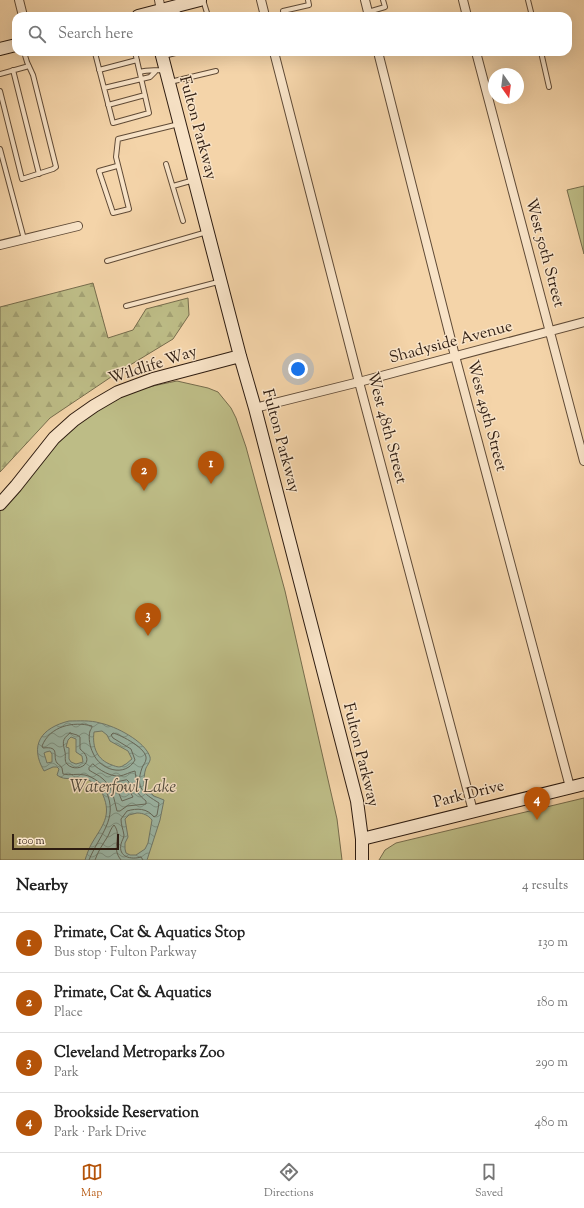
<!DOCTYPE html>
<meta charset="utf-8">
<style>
:root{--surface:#fff;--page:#f6f6f6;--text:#222;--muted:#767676;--line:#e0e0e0;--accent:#b45309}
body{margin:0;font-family:"Sorts Mill Goudy",serif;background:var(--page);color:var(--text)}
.compass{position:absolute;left:488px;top:68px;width:36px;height:36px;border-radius:50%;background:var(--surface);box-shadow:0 4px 16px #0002;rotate:166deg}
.scale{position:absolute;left:12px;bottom:10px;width:107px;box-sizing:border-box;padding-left:4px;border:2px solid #2f1d11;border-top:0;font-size:11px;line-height:14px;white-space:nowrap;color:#2f1d11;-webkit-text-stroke:3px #f8e3c7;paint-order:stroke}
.you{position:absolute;left:298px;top:369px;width:14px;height:14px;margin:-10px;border:3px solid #fff;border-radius:50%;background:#1a73e8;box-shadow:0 0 0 6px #1a73e833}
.badge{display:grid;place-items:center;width:26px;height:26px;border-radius:50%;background:var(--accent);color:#fff;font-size:13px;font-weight:700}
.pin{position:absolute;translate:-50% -33px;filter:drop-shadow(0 1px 2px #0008)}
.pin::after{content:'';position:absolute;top:21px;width:14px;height:12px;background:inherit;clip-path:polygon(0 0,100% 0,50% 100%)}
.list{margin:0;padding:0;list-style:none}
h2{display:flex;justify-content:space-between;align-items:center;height:52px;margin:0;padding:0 16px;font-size:17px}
h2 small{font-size:13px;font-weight:400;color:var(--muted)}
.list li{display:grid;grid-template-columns:26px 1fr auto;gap:12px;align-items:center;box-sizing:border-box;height:60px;padding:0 16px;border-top:1px solid var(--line)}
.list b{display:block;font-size:15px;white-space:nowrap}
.list p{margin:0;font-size:13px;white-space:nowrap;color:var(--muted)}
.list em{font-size:13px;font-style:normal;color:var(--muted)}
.icon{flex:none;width:22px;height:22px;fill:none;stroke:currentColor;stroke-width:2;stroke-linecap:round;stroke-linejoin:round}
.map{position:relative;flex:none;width:584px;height:860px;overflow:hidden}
.search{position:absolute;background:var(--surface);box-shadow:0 4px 16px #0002;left:12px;right:12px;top:12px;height:44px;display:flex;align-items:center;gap:10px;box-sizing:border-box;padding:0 14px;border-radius:12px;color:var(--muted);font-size:15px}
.sheet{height:292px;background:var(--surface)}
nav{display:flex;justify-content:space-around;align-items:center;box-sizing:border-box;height:56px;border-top:1px solid var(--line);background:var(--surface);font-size:11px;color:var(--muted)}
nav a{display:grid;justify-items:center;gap:2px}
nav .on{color:var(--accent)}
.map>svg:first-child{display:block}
</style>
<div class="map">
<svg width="584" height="860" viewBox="0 0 584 860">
<defs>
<pattern id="forest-firs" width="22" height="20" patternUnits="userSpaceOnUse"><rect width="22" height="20" fill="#bdbc86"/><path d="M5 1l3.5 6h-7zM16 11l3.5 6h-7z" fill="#a3a173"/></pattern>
<pattern id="water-waves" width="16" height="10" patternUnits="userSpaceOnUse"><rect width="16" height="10" fill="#9cb8a8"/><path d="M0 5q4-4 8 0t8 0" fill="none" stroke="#809587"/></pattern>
</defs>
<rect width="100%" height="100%" fill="#f4d4a9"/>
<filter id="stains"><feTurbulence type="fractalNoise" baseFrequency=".005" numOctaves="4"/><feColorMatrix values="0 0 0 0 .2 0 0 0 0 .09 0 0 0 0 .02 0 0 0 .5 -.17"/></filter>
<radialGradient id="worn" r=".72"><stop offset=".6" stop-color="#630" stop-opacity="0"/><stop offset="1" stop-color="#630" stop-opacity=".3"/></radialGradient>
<path fill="url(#forest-firs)" stroke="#766c4c" d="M93,283L108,338L133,330L146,309L188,298L189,315L173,339L117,373L50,418L0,472V307Z"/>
<path fill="#bdbc86" stroke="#766c4c" d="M584,186V254L567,190Z
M177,381L208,388L218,392L231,408L236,418L246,447L285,591L337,819L342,860H0V509C35,468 68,422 118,398C136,389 157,385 177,381Z
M584,798V860H379L385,850L396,843Z"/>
<path fill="url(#water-waves)" stroke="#707a6c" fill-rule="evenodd" d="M69,721C79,721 90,720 100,723C115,726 145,741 150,757C151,761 148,764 146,768C144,773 144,780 144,786L154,796L164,800L160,820L147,860H85C87,854 89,848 92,843C102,826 112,816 103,795C100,787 94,782 86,779C76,776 65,782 57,775L59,769L57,767H53L44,771C29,745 41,728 69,721ZM102,731L107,735L110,741L128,751L132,759C129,761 127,764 124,765C120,768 117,767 112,765C97,760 92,747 94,732ZM71,737L76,739V752L82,756L83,762L76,764L71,762L69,759V748L66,747L68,740ZM46,752L50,751L52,754V762L47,763L44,753ZM137,813C143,813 148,815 152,820L148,843L145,849L136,855H130L126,853L125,849V843L128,837L125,819L129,815Z"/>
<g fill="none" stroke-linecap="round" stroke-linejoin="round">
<path stroke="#666a5c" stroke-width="1" d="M70,733L77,735L80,737V749C98,763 76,774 67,764C64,761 66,756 65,752C63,743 61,740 70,733Z
M93,764C99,770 111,777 120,776C125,775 130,772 135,771C138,786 131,789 146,801V804L127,806L120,811H117C114,800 113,787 103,779C99,775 93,773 89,770V768Z
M127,780L129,782V790L133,797L122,801L115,784L117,782Z
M89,860C99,835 119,819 106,791C102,783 93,777 85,775C77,773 70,776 63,774L62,768C61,766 59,765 57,763C52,756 61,746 43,748L42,746C50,726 73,721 92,726C92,728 91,729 90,731C88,738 90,747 93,753C100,770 125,778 135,760L131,749L113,738L111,735L113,733C121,735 148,749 146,759C146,762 143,765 142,768C135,788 143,793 159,803L157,815L154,817C147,808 137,808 127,811L121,819C121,825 123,829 124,835C124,838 122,840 121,844C118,857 131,860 141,857L143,860
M95,860C98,851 103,844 108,836C110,832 111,828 114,825C123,836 110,847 121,860"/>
<defs>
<path id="lane" d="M203,0L208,16
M528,0L532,16
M176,7L179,16
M283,11L309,5L308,0
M368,12L385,7L383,0
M97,52L95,53L113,123L149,113L135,52
M541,52L549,87
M164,56L179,52
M13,70L39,174
M99,70L137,60
M140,72C149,69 156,71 165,70
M0,74L29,66
M170,82L216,71
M104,88L150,77L155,72
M0,91L22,179L53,169L56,167L33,75L27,62L24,52
M108,105L145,95
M0,149L24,239
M166,164L183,221
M117,166L99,171L113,213L129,209L116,157L118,139L179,124
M173,186L194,180
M107,261L207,232
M126,306L218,282"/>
<path id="street" d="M19,0L23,16
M159,0L161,10
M261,0L265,16
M365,0L369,16
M463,0L467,16
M274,52L359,382L473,811
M378,52L455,356L570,787
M476,52L584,461
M0,245L78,226
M255,408L359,382L584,322"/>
<path id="secondary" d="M138,16L200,0
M0,49L16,45
M161,52L240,356L255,408L357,801L362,839V860
M0,504L16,486L54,438L74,420L94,406L118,392L153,379L240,356
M362,839L584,784"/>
</defs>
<use href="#lane" stroke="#604b37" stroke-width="6"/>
<use href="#street" stroke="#604b37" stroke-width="10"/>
<use href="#secondary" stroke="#2f1d11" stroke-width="14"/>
<use href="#lane" stroke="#f8e3c7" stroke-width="4"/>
<use href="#street" stroke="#f8e3c7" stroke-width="8"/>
<use href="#secondary" stroke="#f8e3c7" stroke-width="12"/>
</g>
<g text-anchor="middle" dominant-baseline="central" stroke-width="3" stroke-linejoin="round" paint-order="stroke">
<g font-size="16" fill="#2f1d11" stroke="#f8e3c7">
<text transform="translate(197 128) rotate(75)">Fulton Parkway</text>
<text transform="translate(544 253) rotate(75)">West 50th Street</text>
<text transform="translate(451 343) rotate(-15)">Shadyside Avenue</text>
<text transform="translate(153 366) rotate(-18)">Wildlife Way</text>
<text transform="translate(486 416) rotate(75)">West 49th Street</text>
<text transform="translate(386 428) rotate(75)">West 48th Street</text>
<text transform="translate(280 441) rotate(75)">Fulton Parkway</text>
<text transform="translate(360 755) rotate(76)">Fulton Parkway</text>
<text transform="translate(469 795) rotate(-14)">Park Drive</text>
</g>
<g font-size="17" font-style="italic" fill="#504c3e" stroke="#f8e3c7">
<text x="123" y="788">Waterfowl Lake</text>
</g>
</g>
<rect width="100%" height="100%" filter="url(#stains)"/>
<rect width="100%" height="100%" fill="url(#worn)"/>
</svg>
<svg class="compass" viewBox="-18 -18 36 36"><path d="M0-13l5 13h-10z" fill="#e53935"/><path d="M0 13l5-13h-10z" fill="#767676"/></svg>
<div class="scale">100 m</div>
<div class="you"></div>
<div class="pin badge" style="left:211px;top:484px">1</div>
<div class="pin badge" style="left:144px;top:491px">2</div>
<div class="pin badge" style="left:148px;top:636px">3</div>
<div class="pin badge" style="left:537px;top:820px">4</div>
<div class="search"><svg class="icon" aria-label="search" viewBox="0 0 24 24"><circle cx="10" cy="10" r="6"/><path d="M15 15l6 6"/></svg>Search here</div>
</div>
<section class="sheet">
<h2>Nearby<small>4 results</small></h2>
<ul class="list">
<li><span class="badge">1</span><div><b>Primate, Cat &amp; Aquatics Stop</b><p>Bus stop · Fulton Parkway</p></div><em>130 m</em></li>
<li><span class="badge">2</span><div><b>Primate, Cat &amp; Aquatics</b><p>Place</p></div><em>180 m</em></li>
<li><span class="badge">3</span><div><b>Cleveland Metroparks Zoo</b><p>Park</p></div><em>290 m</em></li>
<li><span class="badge">4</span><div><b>Brookside Reservation</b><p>Park · Park Drive</p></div><em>480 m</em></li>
</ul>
</section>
<nav>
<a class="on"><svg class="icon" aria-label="map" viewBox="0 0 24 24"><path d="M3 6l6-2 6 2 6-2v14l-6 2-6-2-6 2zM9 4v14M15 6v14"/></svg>Map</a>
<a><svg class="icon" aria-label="directions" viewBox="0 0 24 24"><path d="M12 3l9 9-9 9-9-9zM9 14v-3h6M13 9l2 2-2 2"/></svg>Directions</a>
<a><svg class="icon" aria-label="saved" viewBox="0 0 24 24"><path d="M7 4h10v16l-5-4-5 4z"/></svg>Saved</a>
</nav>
